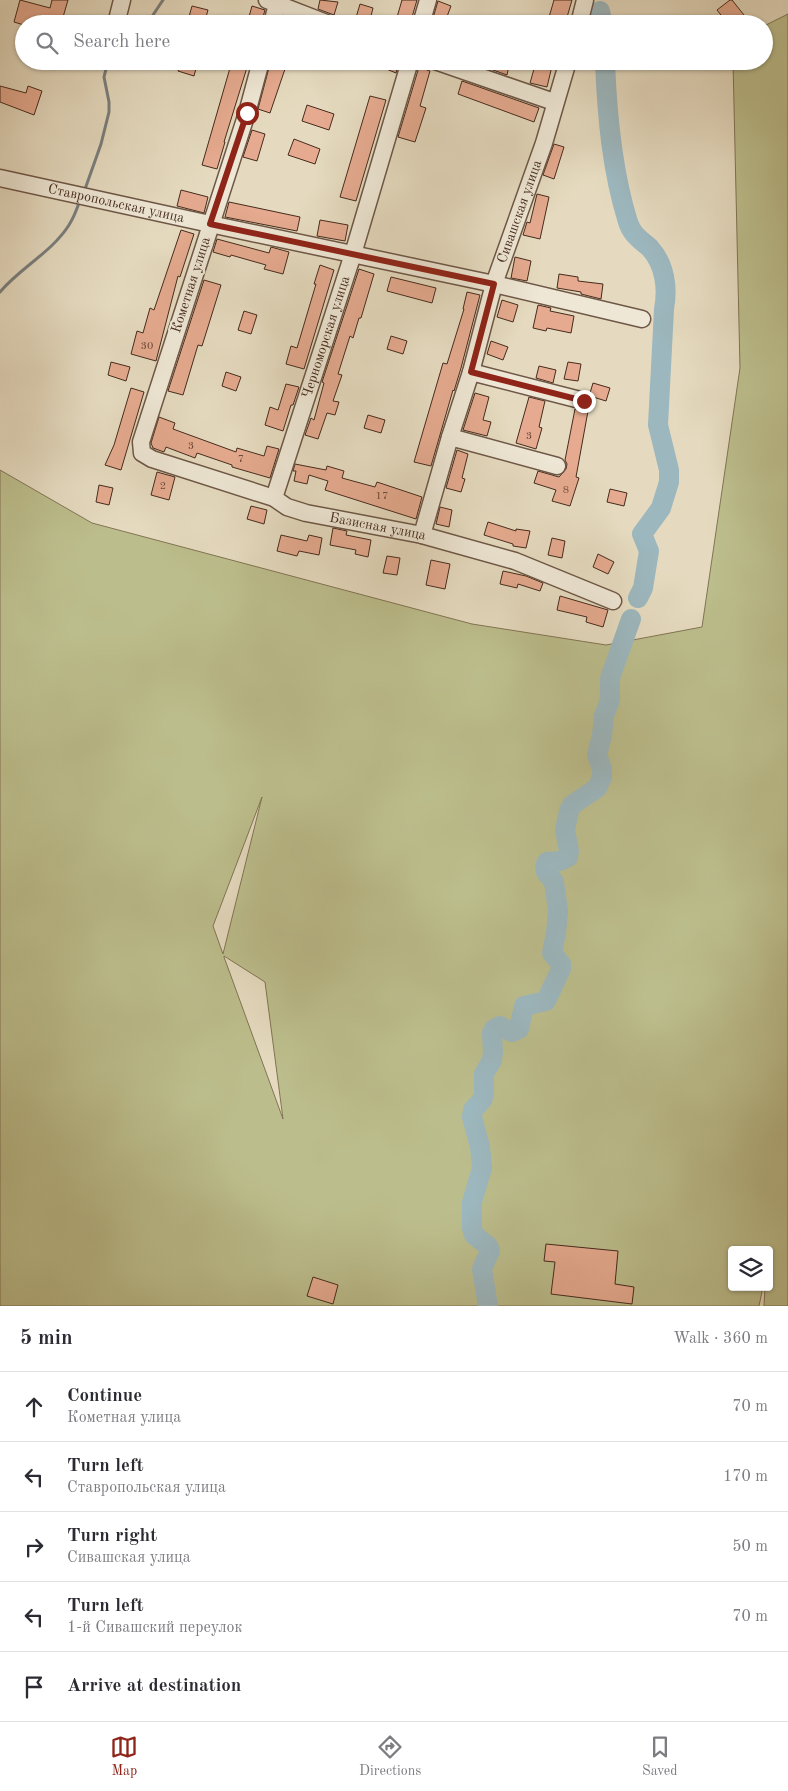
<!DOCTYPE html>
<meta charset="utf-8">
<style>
:root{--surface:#fff;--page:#f2f2f3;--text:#2b2b33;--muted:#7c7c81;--line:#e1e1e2;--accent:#8f2418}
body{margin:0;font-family:"Old Standard TT",serif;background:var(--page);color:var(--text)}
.controls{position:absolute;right:15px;bottom:15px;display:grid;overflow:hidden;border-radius:5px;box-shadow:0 1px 4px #0004}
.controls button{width:45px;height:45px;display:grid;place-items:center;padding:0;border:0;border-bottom:1px solid var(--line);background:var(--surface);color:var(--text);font:25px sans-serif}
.stop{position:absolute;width:15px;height:15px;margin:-11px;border:4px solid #8f2418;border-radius:50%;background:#fff}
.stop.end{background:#8f2418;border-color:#fff;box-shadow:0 1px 5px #0008}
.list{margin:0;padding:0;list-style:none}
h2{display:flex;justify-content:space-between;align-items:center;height:65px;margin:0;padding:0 20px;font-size:21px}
h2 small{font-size:16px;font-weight:400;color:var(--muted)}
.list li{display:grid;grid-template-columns:32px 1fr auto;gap:15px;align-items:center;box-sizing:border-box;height:70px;padding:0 20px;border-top:1px solid var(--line)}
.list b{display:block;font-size:19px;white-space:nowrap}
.list p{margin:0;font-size:16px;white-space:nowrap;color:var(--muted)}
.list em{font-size:16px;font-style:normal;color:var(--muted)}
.icon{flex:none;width:28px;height:28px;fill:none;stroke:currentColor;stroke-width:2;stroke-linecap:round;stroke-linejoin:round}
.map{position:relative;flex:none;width:788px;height:1306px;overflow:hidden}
.search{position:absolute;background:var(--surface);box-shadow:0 1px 4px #0004;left:15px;right:15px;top:15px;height:55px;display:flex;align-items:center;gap:12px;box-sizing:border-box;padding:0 18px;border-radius:28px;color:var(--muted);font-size:19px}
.sheet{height:415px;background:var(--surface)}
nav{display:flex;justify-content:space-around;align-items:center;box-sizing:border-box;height:70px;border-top:1px solid var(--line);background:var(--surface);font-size:14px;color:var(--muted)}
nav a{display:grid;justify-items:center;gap:2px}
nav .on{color:var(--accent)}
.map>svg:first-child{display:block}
</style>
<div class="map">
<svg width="788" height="1306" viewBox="0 0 788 1306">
<rect width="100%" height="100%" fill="#e5dabf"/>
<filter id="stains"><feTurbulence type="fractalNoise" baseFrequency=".004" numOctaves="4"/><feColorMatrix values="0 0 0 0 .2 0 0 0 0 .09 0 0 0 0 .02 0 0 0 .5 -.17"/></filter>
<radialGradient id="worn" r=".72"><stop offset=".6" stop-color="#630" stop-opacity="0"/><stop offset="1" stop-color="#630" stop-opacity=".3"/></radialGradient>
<path fill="#bcbd8c" stroke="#817454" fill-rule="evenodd" d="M788,14V1306H764L765,1287H769V1250H732V1287H763L759,1306H0V470L92,523L472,624L606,645L702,627L740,368L733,61H764V26ZM262,797L223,954L213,926ZM224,956L265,982L283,1119L224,957Z"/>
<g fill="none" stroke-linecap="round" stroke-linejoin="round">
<path stroke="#7a7f7e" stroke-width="3" d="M153,15L163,0
M84,192L101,144L109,112V102L104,77L108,61
M0,292C20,268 52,252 69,225C74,217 77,209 80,200"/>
<path stroke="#9cb7be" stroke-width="20" d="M600,11L603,24
M605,61C607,116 612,171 628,222C632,235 641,240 650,248C665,265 668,288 664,309L658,425L669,470V482L661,508L642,534L649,551L643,588L638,598
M488,1306L482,1269L490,1251L488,1246L474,1235L472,1228V1202L482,1168L480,1147L472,1117L473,1110L482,1100L484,1095V1074L492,1060L493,1052L492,1033L494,1029L500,1026L512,1032L519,1029L524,1006L546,1001L561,969V964L552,953L556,933L558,911L554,882L546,872L545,866L547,862L560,861L568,857L569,851L565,830L569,811L572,805L597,788L602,777V769L597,755L602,735L604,716L610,700V678L631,619"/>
</g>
<path fill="#e5aa8f" stroke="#462b1d" d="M20,0L50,8L52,0H68L61,24H24V25L14,22Z
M320,0L338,2L334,15L318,9Z
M402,0H417L410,24H395Z
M554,0H572L565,24H547Z
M730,0H732L744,15L733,24H728L717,10Z
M438,1L451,6L445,22L433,18Z
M360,4L373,8L369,24L355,21Z
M192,6L208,10L204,24H187Z
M252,6L265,10L261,24H247Z
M181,61H198L194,76L178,71Z
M232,61H249L224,142H225L217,169L202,165Z
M367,61H399V62L396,73Z
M468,61H510L507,75Z
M536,62L552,66L547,87L530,83Z
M270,64L285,69L270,113L258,109Z
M419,67L430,71L420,106L426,108L415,142L398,137Z
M462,81L539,108L534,122L458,94Z
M0,86L26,93L28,86L42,91L34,115L0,102Z
M370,96L386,100L356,201L340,197Z
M307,105L334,114L329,130L302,121Z
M252,130L265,134L257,161L243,157Z
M294,139L320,149L315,164L288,155Z
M554,144L564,147L554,179L543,175Z
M181,190L208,197L204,213L177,206Z
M537,194L549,197L540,239L523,235L527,222L530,223Z
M229,202L300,217L297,231L225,217Z
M320,220L348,225L345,241L317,236Z
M181,230L194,234L180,277L178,276L156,361L131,354L137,331L143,333L150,308L154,310Z
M217,239L269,253L271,247L289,252L283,274L264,269L266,265L231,255L230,257L213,252Z
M515,257L531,261L527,281L511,278Z
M320,265L334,270L304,369L286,364L291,346L297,348L316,284H314Z
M359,269L374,274L361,318H359L353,338L350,336L338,374L342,375L333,401L339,402L335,415L327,413L318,439L305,435L311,418L314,420L324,383L322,382Z
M559,274L578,277V281L603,284L601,299L581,294V292L557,288Z
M391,277L436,288L432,303L387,291Z
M204,280L221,285L202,346L198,345L183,395L168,391Z
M467,292L480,295L461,368L454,391L453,390L431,466L414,462L443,363L447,364L464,309H463Z
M502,300L518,305L513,322L497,317Z
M538,305L551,308L550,311L574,316L571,333L547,328L546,331L533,328Z
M244,311L257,315L251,334L238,330Z
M391,336L407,341L403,354L387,349Z
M491,341L508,347L503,360L487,354Z
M111,362L130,367L126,381L108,375Z
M568,362L581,364L578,381L564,379Z
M539,366L556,370L553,383L536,378Z
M226,372L241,377L236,391L222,386Z
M593,383L610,388L606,401L593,397L590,393Z
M286,384L299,387L293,405H291L283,431L265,425L270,407L278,410Z
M131,388L144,392L121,470L105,465L114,445Z
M475,393L489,397L483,420L491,422L487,436L463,430Z
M529,397L545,401L539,427L542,428L536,449L516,443Z
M575,409L588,411L576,477L579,478L570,506L552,501L556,490L534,483L538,471L559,477L566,469L567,464L565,460Z
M368,415L385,420L381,433L364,428Z
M159,417L175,423L173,429L236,452L237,448L264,456L267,446L279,449L270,478L232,467V465L197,453L195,458L166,447L164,452L153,448L151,443Z
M457,450L468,454L462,478L465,479L461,492L446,488Z
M295,464L326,470L327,466L344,471L342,478L375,487L377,482L422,497L416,519L325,490L328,481L309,475L307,484L294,481L296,471H293Z
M157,472L175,477L169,500L151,495Z
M99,485L113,488L109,505L96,502Z
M610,489L627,493L624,506L607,502Z
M251,506L267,510L264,524L247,519Z
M440,507L452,510L449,527L436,524Z
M488,522L516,531V529L530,531L526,548L513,546V544L484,535Z
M333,528L347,531L346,535L371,540L368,557L355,554L356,550L330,545Z
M281,535L307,541L309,535L322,538L319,555L299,551L297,556L277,551Z
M552,538L565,541L562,558L548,555Z
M598,554L614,562L608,574L593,567Z
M387,556L400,558L397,575L383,573Z
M431,560L450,564L445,589L426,585Z
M503,571L526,576L543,583L540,591L518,584L517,588L500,584Z
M560,596L608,610L603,627L586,622L587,617L557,610Z
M546,1244L618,1251L615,1284L634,1287L632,1304L551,1294L555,1262L544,1261Z
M313,1277L338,1285L333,1304L307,1296Z"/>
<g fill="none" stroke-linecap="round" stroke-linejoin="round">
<defs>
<g id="minor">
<path d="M267,0L329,24"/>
<path d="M116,24L122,0"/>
<path d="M272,24L277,4"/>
<path d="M421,24L428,0"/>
<path d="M579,24L585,0"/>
<path id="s1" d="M261,61L247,113L141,442L142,453L152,459L274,498L287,507L306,513L422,535L515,561L613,601"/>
<path d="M435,61L554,102"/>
<path id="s2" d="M0,178L210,224L494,284L642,319"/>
<path d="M471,372L584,401"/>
<path d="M450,437L557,466"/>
<path id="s3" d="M274,498L353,254L410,61"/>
<path id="s4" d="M422,535L450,437L471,372L494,284L544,143L568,61"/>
</g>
</defs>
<use href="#minor" stroke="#6e5746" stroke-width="19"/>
<use href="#minor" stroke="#eee7d5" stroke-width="16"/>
</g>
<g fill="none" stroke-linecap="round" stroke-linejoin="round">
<path stroke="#8f2418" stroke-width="6" d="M247,113L210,224L494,284L471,372L584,401"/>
</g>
<g text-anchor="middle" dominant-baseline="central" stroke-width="4.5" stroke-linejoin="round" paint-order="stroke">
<g font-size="11" fill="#6e4b3a">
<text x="147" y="346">30</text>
<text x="529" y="436">3</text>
<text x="191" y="446">3</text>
<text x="241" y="459">7</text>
<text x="163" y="486">2</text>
<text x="566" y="490">8</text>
<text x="382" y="496">17</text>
</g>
<g font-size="14" fill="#462b1d" stroke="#eee7d5">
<text stroke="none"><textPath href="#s2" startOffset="119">Ставропольская улица</textPath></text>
<text stroke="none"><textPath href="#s4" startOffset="338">Сивашская улица</textPath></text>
<text transform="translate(191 285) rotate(-72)">Кометная улица</text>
<text stroke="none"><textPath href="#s3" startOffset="169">Черноморская улица</textPath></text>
<text stroke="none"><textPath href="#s1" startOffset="659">Базисная улица</textPath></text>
</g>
</g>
<rect width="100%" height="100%" filter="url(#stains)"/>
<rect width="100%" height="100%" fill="url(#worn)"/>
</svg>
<div class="controls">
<button><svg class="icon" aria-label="layers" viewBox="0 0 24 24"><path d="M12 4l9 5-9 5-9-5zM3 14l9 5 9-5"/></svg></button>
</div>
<div class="stop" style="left:247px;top:113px"></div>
<div class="stop end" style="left:584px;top:401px"></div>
<div class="search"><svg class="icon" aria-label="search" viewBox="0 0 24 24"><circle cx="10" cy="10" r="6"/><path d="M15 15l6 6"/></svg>Search here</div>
</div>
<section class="sheet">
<h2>5 min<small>Walk · 360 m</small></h2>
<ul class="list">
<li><svg class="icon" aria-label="ahead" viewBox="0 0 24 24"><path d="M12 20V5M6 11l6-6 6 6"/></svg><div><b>Continue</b><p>Кометная улица</p></div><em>70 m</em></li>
<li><svg class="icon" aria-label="left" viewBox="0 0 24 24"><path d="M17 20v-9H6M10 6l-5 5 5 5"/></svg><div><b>Turn left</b><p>Ставропольская улица</p></div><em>170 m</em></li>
<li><svg class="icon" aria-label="right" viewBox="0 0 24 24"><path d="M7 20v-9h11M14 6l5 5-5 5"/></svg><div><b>Turn right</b><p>Сивашская улица</p></div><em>50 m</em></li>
<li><svg class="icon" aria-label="left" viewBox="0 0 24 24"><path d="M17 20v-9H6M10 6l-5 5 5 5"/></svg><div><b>Turn left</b><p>1-й Сивашский переулок</p></div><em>70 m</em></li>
<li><svg class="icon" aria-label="arrive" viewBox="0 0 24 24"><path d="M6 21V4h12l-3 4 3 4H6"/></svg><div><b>Arrive at destination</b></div></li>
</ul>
</section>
<nav>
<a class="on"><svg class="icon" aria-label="map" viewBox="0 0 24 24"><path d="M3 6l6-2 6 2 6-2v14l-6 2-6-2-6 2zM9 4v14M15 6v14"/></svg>Map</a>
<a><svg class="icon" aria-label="directions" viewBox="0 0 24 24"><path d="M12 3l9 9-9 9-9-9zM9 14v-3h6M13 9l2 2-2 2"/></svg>Directions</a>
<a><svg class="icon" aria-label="saved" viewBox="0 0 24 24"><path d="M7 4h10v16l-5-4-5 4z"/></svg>Saved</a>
</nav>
